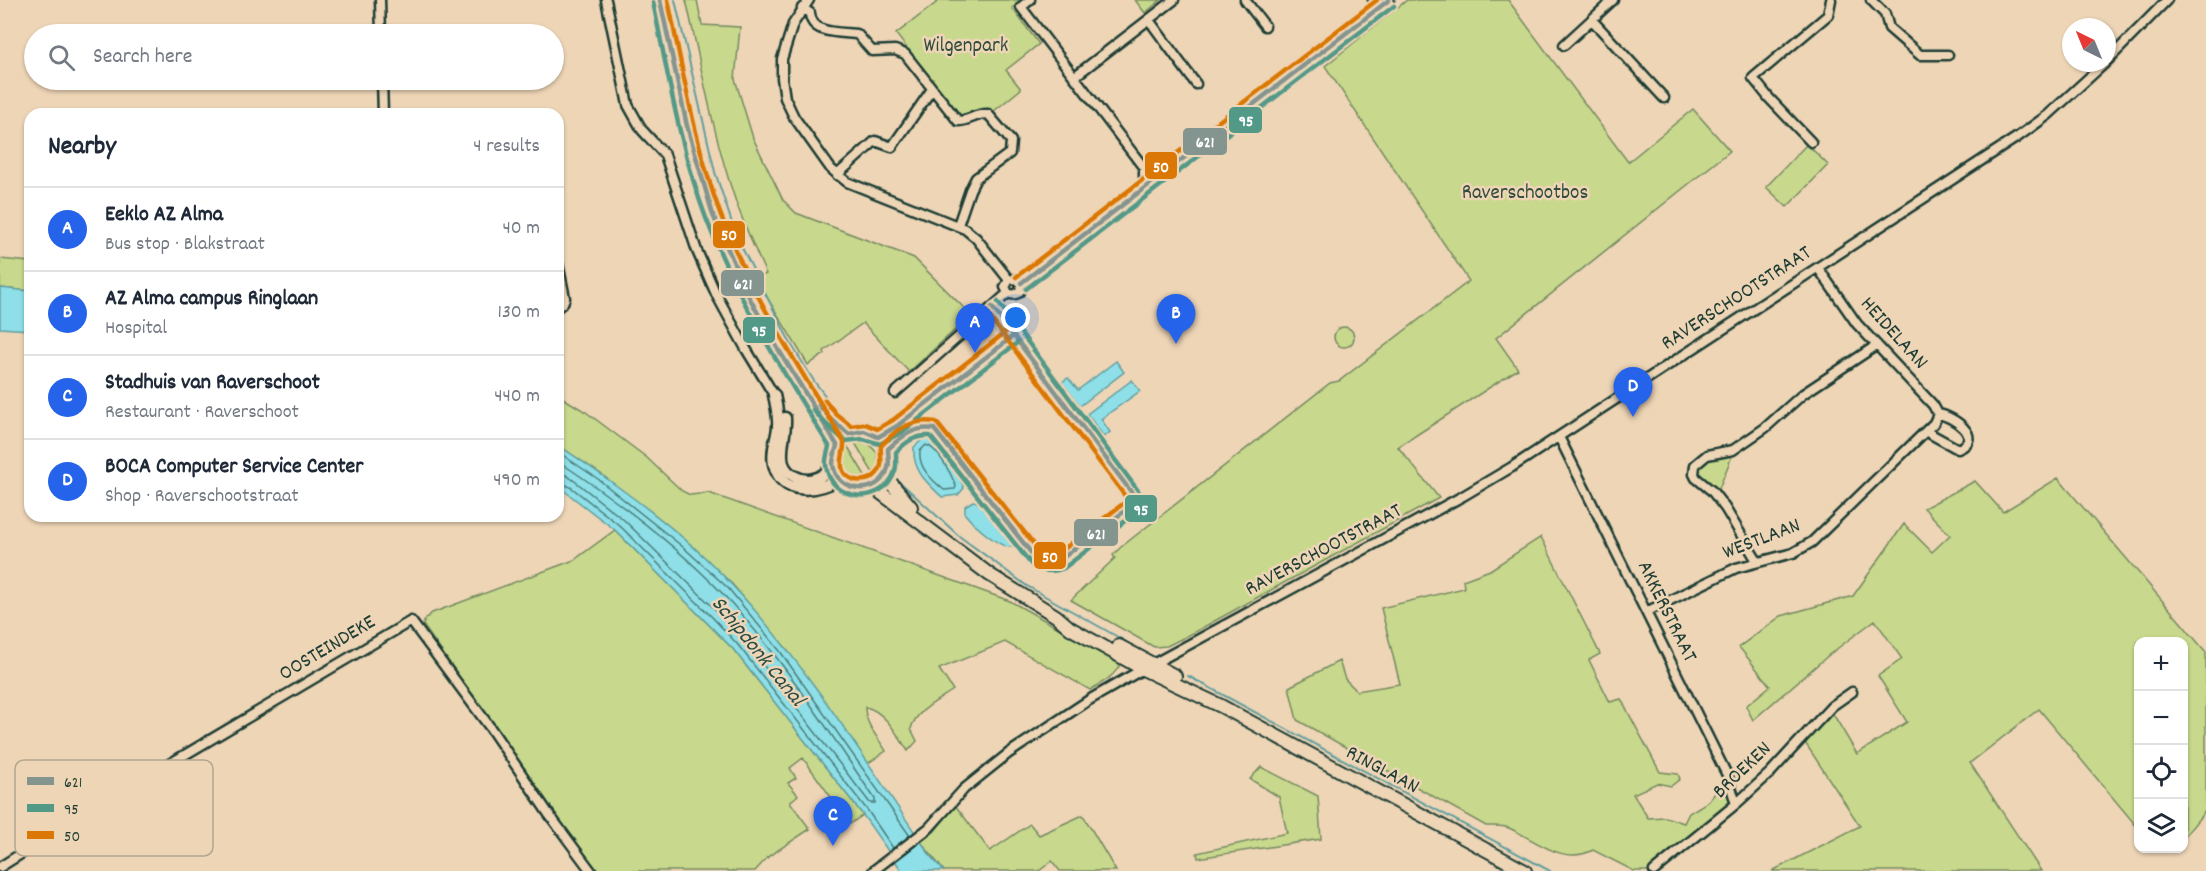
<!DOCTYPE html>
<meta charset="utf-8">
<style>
:root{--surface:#fff;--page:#f6f6f7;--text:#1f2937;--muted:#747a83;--line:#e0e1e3;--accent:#2563eb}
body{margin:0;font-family:Dekko,sans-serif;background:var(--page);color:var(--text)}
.controls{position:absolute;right:18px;bottom:18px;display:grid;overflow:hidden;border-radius:12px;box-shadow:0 2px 4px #0004}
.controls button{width:54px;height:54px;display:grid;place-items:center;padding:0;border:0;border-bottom:2px solid var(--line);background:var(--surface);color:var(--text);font:30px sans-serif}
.compass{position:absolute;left:2062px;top:18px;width:54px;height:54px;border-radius:50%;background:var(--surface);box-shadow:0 2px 4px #0004;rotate:317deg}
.you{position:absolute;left:1016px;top:318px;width:21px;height:21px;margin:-15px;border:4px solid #fff;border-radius:50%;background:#1a73e8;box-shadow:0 0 0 9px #1a73e833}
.badge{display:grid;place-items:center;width:39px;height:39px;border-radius:50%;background:var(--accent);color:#fff;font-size:20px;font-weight:700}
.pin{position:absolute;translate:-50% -50px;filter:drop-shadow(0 2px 3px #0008)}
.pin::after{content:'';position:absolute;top:32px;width:21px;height:18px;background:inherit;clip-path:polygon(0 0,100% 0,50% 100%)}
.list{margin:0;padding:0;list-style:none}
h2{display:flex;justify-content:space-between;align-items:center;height:78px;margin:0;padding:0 24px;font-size:26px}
h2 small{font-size:20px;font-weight:400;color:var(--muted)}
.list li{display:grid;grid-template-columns:39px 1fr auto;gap:18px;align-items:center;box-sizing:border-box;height:84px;padding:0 24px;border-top:2px solid var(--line)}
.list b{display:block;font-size:22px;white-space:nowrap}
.list p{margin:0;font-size:20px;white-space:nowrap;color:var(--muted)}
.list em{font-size:20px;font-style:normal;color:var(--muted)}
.icon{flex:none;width:33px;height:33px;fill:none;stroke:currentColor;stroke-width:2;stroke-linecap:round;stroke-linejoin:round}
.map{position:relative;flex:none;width:2206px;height:871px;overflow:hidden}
.search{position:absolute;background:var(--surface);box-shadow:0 2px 4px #0004;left:24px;top:24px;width:540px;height:66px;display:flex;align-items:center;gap:15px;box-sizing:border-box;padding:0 21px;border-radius:33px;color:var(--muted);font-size:22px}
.panel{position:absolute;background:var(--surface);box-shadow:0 2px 4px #0004;left:24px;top:108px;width:540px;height:414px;border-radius:18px}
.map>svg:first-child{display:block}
</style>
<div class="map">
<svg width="2206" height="871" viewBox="0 0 2206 871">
<rect width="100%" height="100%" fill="#eed5b6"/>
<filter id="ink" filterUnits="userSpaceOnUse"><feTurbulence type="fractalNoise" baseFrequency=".0167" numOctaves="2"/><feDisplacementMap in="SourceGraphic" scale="12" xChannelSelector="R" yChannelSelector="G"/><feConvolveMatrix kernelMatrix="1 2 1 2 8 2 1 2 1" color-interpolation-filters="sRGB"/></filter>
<g filter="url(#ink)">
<path fill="#c8d88c" stroke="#748a60" stroke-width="1.5" d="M686,0H697L702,25L740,27L735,79L753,138L783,200L796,213L914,258L971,315L909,372L863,323L824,351L825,354L808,365L756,279L766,274C754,247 742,221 733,193C712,130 701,64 686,0Z
M940,0H1023L1012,8L1039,44L1006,70L1021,89L994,111L979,109C970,116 966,119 955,112L896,34Z
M1135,0H1161L1145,13Z
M1407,0H1508L1628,162L1693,109L1730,151L1496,338L1518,369L1398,447L1439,498L1189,635L1167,646L1154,647L1071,600L1115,558L1113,555L1121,547L1330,383L1339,381L1469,281L1325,66Z
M1807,144L1828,165L1787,207L1766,187Z
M0,259L30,262V291L0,288Z
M1334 337a10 10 0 1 1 20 0a10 10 0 1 1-20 0Z
M558,395L586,412L646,457L682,491L690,495L709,493L1010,601L1121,663C1114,677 1103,682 1090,690L1005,642L939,669L953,690C939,700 915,711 911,729L917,741L908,751C898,736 884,710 865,707C865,725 878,737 886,751L867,764L785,647L732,584L687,542L601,474L558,445Z
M861,442L868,443L877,453L878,466L873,473L855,443Z
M848,447L866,477H852L844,469L842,456Z
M1711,455L1732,456L1718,491L1698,476L1697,466Z
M2058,478L2206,652V810L2184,837V642H2138V828L2039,709L1970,763L2041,871H1772L1860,826L1804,741L1832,712L1857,754L1907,722L1878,676L1902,659L1875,620L1830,654L1753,720L1746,706L1770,686L1739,647L1781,616L1853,596L1904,524L1932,552L1950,535L1924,508L1975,481L2003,512Z
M615,530L733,649L863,815L850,824L803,758L790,768L796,778L788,783L798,795L790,802L810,829L769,856L755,871H598C537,791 481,707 423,625L425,619L432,613L574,560Z
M1541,537L1600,654L1589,660L1610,702L1621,699L1660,772L1678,774L1680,779L1671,786L1657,783L1633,794L1648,818L1665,817L1684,823L1689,813L1709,801L1722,784L1730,801C1722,819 1665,857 1647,871H1634L1593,850C1563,866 1536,840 1509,828C1503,825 1493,826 1486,826L1297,720L1289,687L1339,661L1345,679L1357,691L1400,684L1381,608L1464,588L1463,580L1490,570Z
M1261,767L1318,796L1321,839L1198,858L1197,853L1287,833L1279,797L1250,779Z
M955,805L990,851L1030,824L1039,835L1083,815L1116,871H1060L1052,861L1039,871H944L921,842L935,831Z"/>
<path fill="#8edfe7" stroke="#629e9f" stroke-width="1.5" d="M0,288L30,291V330L0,328Z
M1116,361L1124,372L1080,406L1062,382L1068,378L1078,390Z
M1132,380L1140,391L1101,419L1110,432L1104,437L1087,414Z
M923,439L934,440L955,468L964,488L958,495L942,497C926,482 912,470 914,447Z
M558,445C616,484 685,533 732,585C807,665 870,767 932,858L944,871H902L863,815L733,649L615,530L558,486Z
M973,501C984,502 1010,536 1012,547C1000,549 973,524 965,514V506Z"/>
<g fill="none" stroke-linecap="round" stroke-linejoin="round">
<path stroke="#4b7e7c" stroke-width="1.5" d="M926,445C938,448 951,474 956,486L955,489L944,490C932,480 918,468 920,451Z
M558,452L598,479L683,547L728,588L780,651L910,836
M558,461C615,499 675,544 722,593C781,655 827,729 875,799V803H870L744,640L719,613L624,520L576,482L566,475L558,474
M558,481L572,488L619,525L714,619L738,645L868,811L893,848"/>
<path stroke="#629e9f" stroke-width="2" d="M675,0L715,172L737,238L791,344L814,381L842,418
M902,484L959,536L1027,586L1125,641
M1188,676L1550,871"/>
<defs>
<path id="minor" d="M380,0L381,34
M606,0L628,105L642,130L665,155L697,251L716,294L746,349L774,395
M809,0L793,24L782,59V78L785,98L794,117L831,169L847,182L965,229L976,238L1009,280
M1030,0L1021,7L1144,168V189
M1245,0L1265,26
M1373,0L1379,8
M1871,0L1885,14L1889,28L1920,55H1948
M802,8L810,13C811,35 841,32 857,34L872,51L895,50L905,54L958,121C969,121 977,113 988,114L1011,141L1010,153L976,178L970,190L958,225
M1149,20L1196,84
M1592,20L1664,98
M1564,45L1613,0
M2107,61L2167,0
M1074,77L1174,0
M382,80L383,114
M1811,142L1769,98L1753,78L1828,15L1831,0
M837,175L875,141L892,147L932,89
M558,263L565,298L563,303L558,307
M1021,283L1389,0
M1008,293L1005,287L1009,280L1017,279L1021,283
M1008,293C1016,297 1022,292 1021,283
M895,393L1008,293
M1927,432L1958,449C1985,438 1953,416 1938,414
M1559,437L1728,777L1736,804
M1757,561L1725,508L1712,491L1696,478L1694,474L1695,465L1707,455L1733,450L1765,428L1803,394L1877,345
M1646,612L1736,568L1793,553L1812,542L1934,423L1938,414L1933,405L1857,324L1818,268
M1153,664L1463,496L1512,467L2019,136L2048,115L2105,63
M0,867L78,818L411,621L489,726L548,813L591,871
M873,871L929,828L964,789L1009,753L1089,700L1143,669
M1654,871L1736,804L1770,773L1832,706L1852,692"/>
<path id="tertiary" d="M774,395C776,405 779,416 778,427C777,439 771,451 774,464C781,496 816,492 839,479
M785,418C786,431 781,444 782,457C782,474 802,484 817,478C823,476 828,471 832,467"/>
<path id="secondary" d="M660,0L687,126L713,215L747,293L769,334L837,445
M822,409L841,428L849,434
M832 460a29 29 0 1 1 58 0a29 29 0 1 1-58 0Z
M885,476L911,507
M873,487L990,575L1056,616L1070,628L1143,669L1221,706L1525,871
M1119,646L1175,676"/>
</defs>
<use href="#minor" stroke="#1f3d34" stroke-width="13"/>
<use href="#tertiary" stroke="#1f3d34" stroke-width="15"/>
<use href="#secondary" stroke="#1f3d34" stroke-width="16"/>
<use href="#minor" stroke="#eed5b6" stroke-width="8"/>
<use href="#tertiary" stroke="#eed5b6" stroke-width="10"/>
<use href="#secondary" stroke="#eed5b6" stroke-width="12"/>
<defs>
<path id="bus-1" d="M660,0L687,126L713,215L747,293L769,334L837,445C836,451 833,458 833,464C836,494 880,497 888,468C890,463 888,455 888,449C902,436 914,426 934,429L1036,559L1045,563H1056L1138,501L992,307
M1021,283L1389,0
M819,405L831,419L849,434L864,431L878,437L897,426L1012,337"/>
<path id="bus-2" d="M653,2C668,74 680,149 706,218C737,300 784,373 829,446C828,452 825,459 826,465C830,503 884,506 895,471C897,465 896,458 896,452C906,442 915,435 930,436L1031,564C1042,572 1051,573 1064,568L1143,507L1145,500L998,302
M1026,289L1394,6
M813,410L826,424L845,441L863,439L880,444L902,432L1017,343"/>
<path id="bus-3" d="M668,0C683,71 695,145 720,213C751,295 799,367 844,442C845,451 839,461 843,471C851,486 877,483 881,465C882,459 880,452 881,446C896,429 913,418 936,422L1041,553L1048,556L1056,555L1128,500L986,312
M1016,277L1377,0
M825,400L836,414L851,426L865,424L877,429L893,420L1007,331"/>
</defs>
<use href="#bus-1" stroke="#eed5b6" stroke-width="9"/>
<use href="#bus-2" stroke="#eed5b6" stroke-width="9"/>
<use href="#bus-3" stroke="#eed5b6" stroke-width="9"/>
<use href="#bus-1" stroke="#84948f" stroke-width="4.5"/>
<use href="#bus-2" stroke="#539988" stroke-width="4.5"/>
<use href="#bus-3" stroke="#da7705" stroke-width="4.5"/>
</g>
</g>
<g text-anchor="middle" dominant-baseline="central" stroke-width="5" stroke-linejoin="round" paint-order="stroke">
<g font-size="21" fill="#304c3d" stroke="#eed5b6">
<text x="966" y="47">Wilgenpark</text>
<text x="1525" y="194">Raverschootbos</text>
</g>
<g font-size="21" fill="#1f3d34" stroke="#eed5b6">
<text transform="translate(1737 299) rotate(-33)">RAVERSCHOOTSTRAAT</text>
<text transform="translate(1893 334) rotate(48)">HEIDELAAN</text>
<text transform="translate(1762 540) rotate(-21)">WESTLAAN</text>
<text transform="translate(1324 551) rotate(-28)">RAVERSCHOOTSTRAAT</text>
<text transform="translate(1666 612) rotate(64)">AKKERSTRAAT</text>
<text transform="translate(328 649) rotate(-31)">OOSTEINDEKE</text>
<text transform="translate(1382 771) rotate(28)">RINGLAAN</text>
<text transform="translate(1743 771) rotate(-44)">BROEKEN</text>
</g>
<g font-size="22" font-style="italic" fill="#2a4d46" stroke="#eed5b6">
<text transform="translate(757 652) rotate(51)">Schipdonk Canal</text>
</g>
</g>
<rect x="15" y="760" width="198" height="96" rx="9" fill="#eed5b6" stroke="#b0a78f" stroke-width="1.5"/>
<rect x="27" y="777" width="27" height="8" fill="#84948f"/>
<rect x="27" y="804" width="27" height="8" fill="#539988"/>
<rect x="27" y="831" width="27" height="8" fill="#da7705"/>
<g font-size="16" fill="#1f3d34">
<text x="64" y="787">621</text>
<text x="64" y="814">95</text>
<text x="64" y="841">50</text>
</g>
<g stroke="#eed5b6" stroke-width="2">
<rect x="1228" y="106" width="35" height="28" rx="6" fill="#539988"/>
<rect x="1182" y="127" width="46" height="29" rx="6" fill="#84948f"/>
<rect x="1144" y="151" width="34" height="29" rx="6" fill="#da7705"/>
<rect x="712" y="220" width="34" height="29" rx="6" fill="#da7705"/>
<rect x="720" y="269" width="45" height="28" rx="6" fill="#84948f"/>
<rect x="742" y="316" width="34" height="28" rx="6" fill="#539988"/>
<rect x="1124" y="494" width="34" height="29" rx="6" fill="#539988"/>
<rect x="1073" y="518" width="46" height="29" rx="6" fill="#84948f"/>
<rect x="1033" y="541" width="34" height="29" rx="6" fill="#da7705"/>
</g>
<g font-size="16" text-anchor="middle" font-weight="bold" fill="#fff">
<text x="1246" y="126">95</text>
<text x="1205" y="147">621</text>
<text x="1161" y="172">50</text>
<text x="729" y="240">50</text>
<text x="743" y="289">621</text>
<text x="759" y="336">95</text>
<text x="1141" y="515">95</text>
<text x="1096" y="539">621</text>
<text x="1050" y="562">50</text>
</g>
</svg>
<div class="controls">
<button>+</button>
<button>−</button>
<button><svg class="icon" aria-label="locate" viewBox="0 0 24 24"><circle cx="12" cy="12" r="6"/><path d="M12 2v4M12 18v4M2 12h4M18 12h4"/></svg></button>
<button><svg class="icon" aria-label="layers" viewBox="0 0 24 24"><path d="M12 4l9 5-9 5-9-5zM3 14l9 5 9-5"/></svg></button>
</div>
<svg class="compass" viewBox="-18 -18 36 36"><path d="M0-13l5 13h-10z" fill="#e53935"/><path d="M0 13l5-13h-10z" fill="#747a83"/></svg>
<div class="you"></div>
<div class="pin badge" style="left:975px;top:353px">A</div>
<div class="pin badge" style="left:1176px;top:344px">B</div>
<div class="pin badge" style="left:833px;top:846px">C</div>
<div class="pin badge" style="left:1633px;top:417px">D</div>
<div class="search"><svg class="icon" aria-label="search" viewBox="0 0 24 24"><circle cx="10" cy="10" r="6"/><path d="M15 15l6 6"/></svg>Search here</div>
<section class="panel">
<h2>Nearby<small>4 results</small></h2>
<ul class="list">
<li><span class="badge">A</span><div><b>Eeklo AZ Alma</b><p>Bus stop · Blakstraat</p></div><em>40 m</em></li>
<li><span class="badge">B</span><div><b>AZ Alma campus Ringlaan</b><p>Hospital</p></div><em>130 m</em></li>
<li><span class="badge">C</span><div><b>Stadhuis van Raverschoot</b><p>Restaurant · Raverschoot</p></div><em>440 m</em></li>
<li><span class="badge">D</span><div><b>BOCA Computer Service Center</b><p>Shop · Raverschootstraat</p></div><em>490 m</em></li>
</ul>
</section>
</div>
